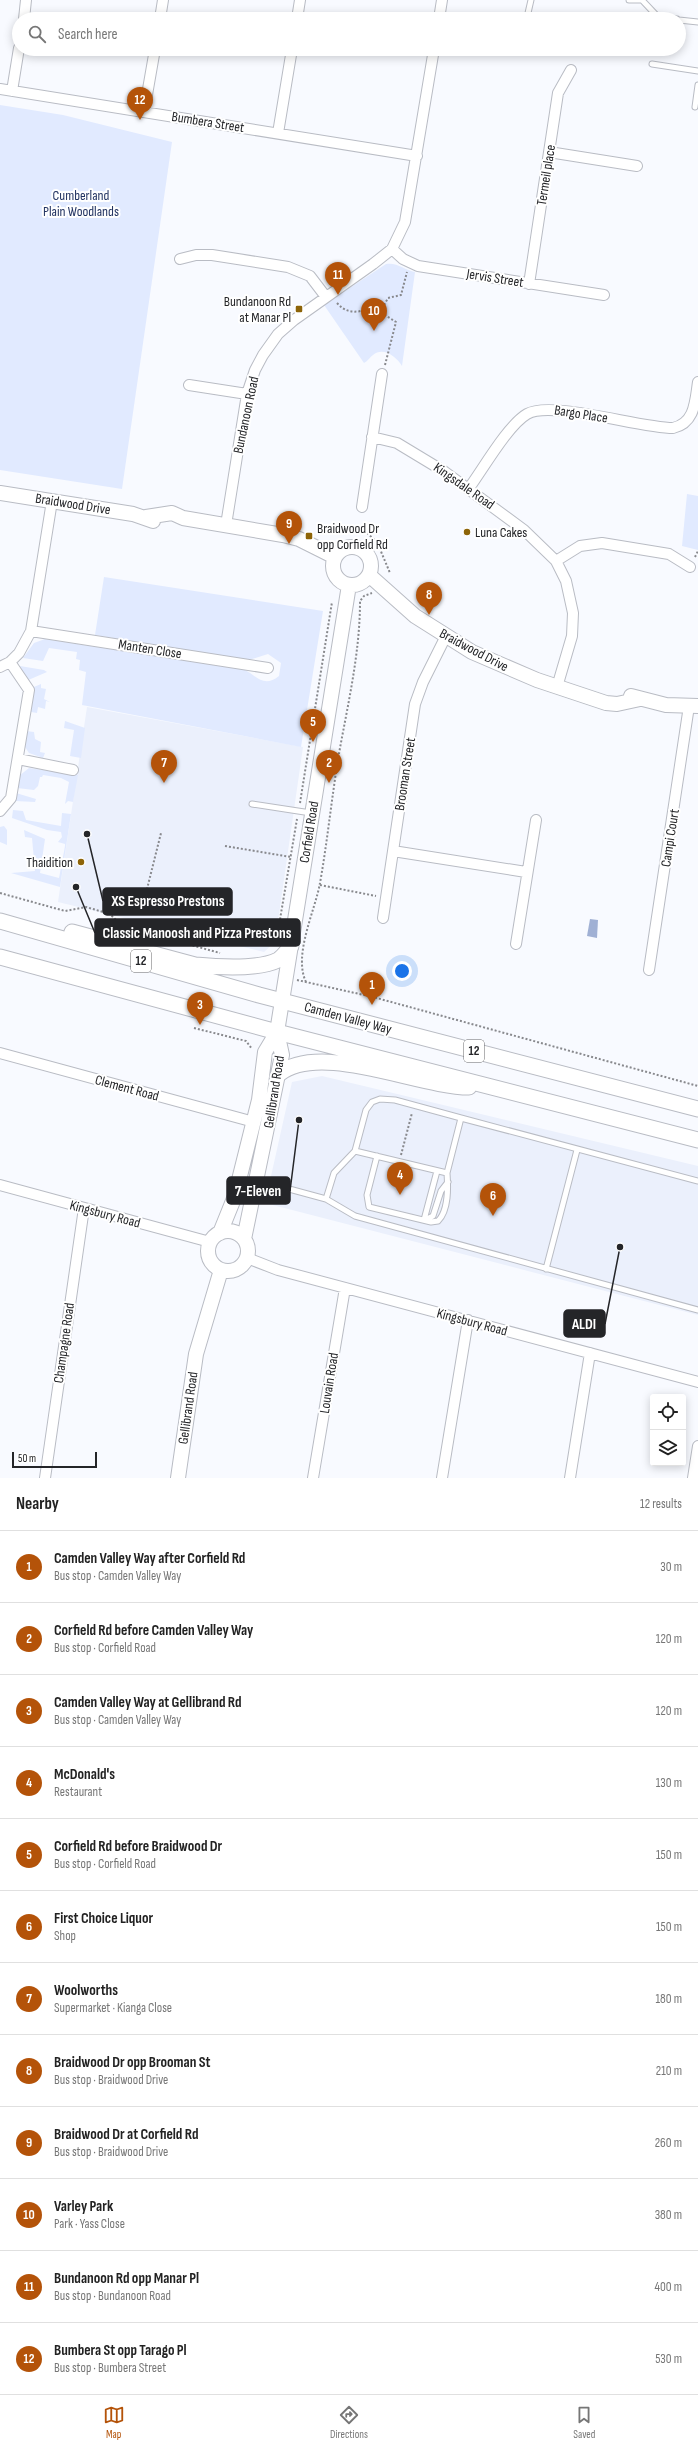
<!DOCTYPE html>
<meta charset="utf-8">
<style>
:root{--surface:#fff;--page:#f6f6f6;--text:#222;--muted:#767676;--line:#e0e0e0;--accent:#b45309}
body{margin:0;font-family:"Sofia Sans Condensed",sans-serif;background:var(--page);color:var(--text)}
.controls{position:absolute;right:12px;bottom:12px;display:grid;overflow:hidden;border-radius:4px;box-shadow:0 2px 10px #0003}
.controls button{width:36px;height:36px;display:grid;place-items:center;padding:0;border:0;border-bottom:1px solid var(--line);background:var(--surface);color:var(--text);font:20px sans-serif}
.scale{position:absolute;left:12px;bottom:10px;width:85px;box-sizing:border-box;padding-left:4px;border:2px solid #242528;border-top:0;font-size:11px;line-height:14px;white-space:nowrap;color:#242528;-webkit-text-stroke:3px #fff;paint-order:stroke}
.you{position:absolute;left:402px;top:971px;width:14px;height:14px;margin:-10px;border:3px solid #fff;border-radius:50%;background:#1a73e8;box-shadow:0 0 0 6px #1a73e833}
.badge{display:grid;place-items:center;width:26px;height:26px;border-radius:50%;background:var(--accent);color:#fff;font-size:13px;font-weight:700}
.pin{position:absolute;translate:-50% -33px;filter:drop-shadow(0 1px 2px #0008)}
.pin::after{content:'';position:absolute;top:21px;width:14px;height:12px;background:inherit;clip-path:polygon(0 0,100% 0,50% 100%)}
.list{margin:0;padding:0;list-style:none}
h2{display:flex;justify-content:space-between;align-items:center;height:52px;margin:0;padding:0 16px;font-size:17px}
h2 small{font-size:13px;font-weight:400;color:var(--muted)}
.list li{display:grid;grid-template-columns:26px 1fr auto;gap:12px;align-items:center;box-sizing:border-box;height:72px;padding:0 16px;border-top:1px solid var(--line)}
.list b{display:block;font-size:15px;white-space:nowrap}
.list p{margin:0;font-size:13px;white-space:nowrap;color:var(--muted)}
.list em{font-size:13px;font-style:normal;color:var(--muted)}
.icon{flex:none;width:22px;height:22px;fill:none;stroke:currentColor;stroke-width:2;stroke-linecap:round;stroke-linejoin:round}
.map{position:relative;flex:none;width:698px;height:1478px;overflow:hidden}
.search{position:absolute;background:var(--surface);box-shadow:0 2px 10px #0003;left:12px;right:12px;top:12px;height:44px;display:flex;align-items:center;gap:10px;box-sizing:border-box;padding:0 14px;border-radius:22px;color:var(--muted);font-size:15px}
.sheet{height:916px;background:var(--surface)}
nav{display:flex;justify-content:space-around;align-items:center;box-sizing:border-box;height:56px;border-top:1px solid var(--line);background:var(--surface);font-size:11px;color:var(--muted)}
nav a{display:grid;justify-items:center;gap:2px}
nav .on{color:var(--accent)}
.map>svg:first-child{display:block}
</style>
<div class="map">
<svg width="698" height="1478" viewBox="0 0 698 1478">
<rect width="100%" height="100%" fill="#f8faff"/>
<path fill="#ebf0fc" d="M87,707L303,747L275,942L264,952L58,902Z
M322,1076L698,1166V1315L265,1203L292,1082Z"/>
<path fill="#e1eaff" d="M0,105L63,115L172,142L122,489L0,470Z
M386,264C397,262 405,270 415,272L402,366C397,357 383,346 373,355C370,357 368,361 364,363L324,305Z
M687,494L698,496V550L682,546Z
M104,577L323,611L301,747L82,705L86,672L79,670L80,660L76,659L77,652L49,648L43,661L23,658L34,643L45,639L245,670C258,677 264,688 279,676L281,663L268,654L249,660L95,635Z
M20,666L44,670L47,672L26,681Z
M41,684V688L46,689L44,699L50,702L46,701L45,709L38,707L37,713L31,712L29,689Z
M65,721L85,728L81,758L70,756L74,730L64,728Z
M26,731L34,732L35,739L41,742L40,752L45,753L43,758L29,753L25,747Z
M29,768L78,775L73,802L68,801L65,804L69,782L61,778L43,775L42,777H40L38,786L34,790L17,788L19,776Z
M16,793L36,799L35,802L15,801Z
M13,810L23,811L26,820L61,826L62,813L71,814L60,887L11,873L35,871L32,838L25,837L24,830L45,839L40,873L59,878L65,846V844L58,842L62,837L61,832L47,830L12,818Z
M4,826L7,830V845L0,842V827Z"/>
<path fill="#a0b0d4" d="M590,919L598,920L597,938L587,936Z"/>
<g fill="none" stroke-linecap="round" stroke-linejoin="round">
<defs>
<path id="lane" d="M629,0H642
M642,0L658,17L677,19
M528,13L531,0
M679,20L698,22
M652,64L698,71
M695,107L698,85
M252,804L311,813
M355,1151L447,1173L461,1118
M377,1156L367,1195L369,1207L431,1222L438,1221C449,1210 448,1187 447,1173
M256,1180L326,1199L355,1216L698,1310
M326,1199L334,1173L355,1151L366,1110L372,1102L380,1099L395,1100L461,1118L698,1181
M424,1220L437,1171
M425,1220L433,1216L441,1191L448,1182
M546,1269L577,1150"/>
<path id="street" d="M24,19L26,0
M160,19L163,0
M297,19L300,0
M439,19L442,0
M0,89L417,156
M12,91L19,48
M144,112L155,49
M278,133L292,49
M549,152L637,166
M392,249L403,259L418,266L604,295
M180,259L196,255H212L288,267L310,276L326,297
M529,284L558,93L571,70
M189,385L247,394
M372,437L397,443L445,472L524,530L556,561L566,581L573,613L572,636L557,687
M469,488C483,469 508,425 527,414C551,400 640,428 673,428C695,423 695,402 698,382
M362,507L382,374
M226,525L247,394L255,370L263,355L278,334L294,320L373,264L392,249L405,222L434,49
M556,561L580,546L602,543L669,554L690,567
M31,631L268,668
M0,667L10,662L19,653L31,631L52,501
M18,759L73,770
M0,811L11,798L29,690L10,662
M393,851L526,872
M383,918L415,704L423,682L446,636
M516,944L536,820
M649,970L689,706
M0,1053L254,1122
M0,1185L210,1242
M247,1258L278,1270L698,1382
M45,1478L84,1208
M313,1478L345,1288
M442,1478L468,1320
M570,1478L590,1353
M693,1478L698,1446"/>
<path id="secondary" d="M0,493L133,514L153,521
M146,517L172,513L183,518L283,535L299,539L335,557
M333 566a19 19 0 1 1 38 0a19 19 0 1 1-38 0Z
M369,575L415,616L472,652L537,680L606,703L617,704L640,699
M631,696L666,705L698,706
M208 1251a20 20 0 1 1 40 0a20 20 0 1 1-40 0Z
M220,1233L235,1196L259,1100L265,1052L277,1032
M244,1239L282,1055L277,1032L349,585
M178,1478L196,1354L221,1270"/>
<path id="primary" d="M0,921L259,995L698,1109
M72,932L195,965C217,967 258,970 278,960C283,957 287,951 291,946
M0,957L277,1032L698,1140
M279,1074C320,1041 419,1087 469,1087"/>
</defs>
<use href="#lane" stroke="#b9bcc4" stroke-width="7"/>
<use href="#street" stroke="#b9bcc4" stroke-width="12"/>
<use href="#secondary" stroke="#b9bcc4" stroke-width="16"/>
<use href="#primary" stroke="#b9bcc4" stroke-width="17"/>
<path stroke="#88898d" stroke-width="2" stroke-dasharray="2 2" stroke-linecap="butt" d="M337,303C351,319 367,309 385,303
M385,365L396,322L385,315L383,307L388,298L401,295L407,272
M367,533L377,542L390,573
M695,557L698,551
M300,803L332,602
M225,846L291,857
M320,885L376,896
M0,893L65,911L86,907L110,914L122,926L220,953
M143,905L161,833
M276,943L297,819
M297,980L373,997L698,1086
M306,982C293,955 315,911 320,883C328,838 332,793 340,748C349,699 360,651 360,601L364,596L372,593
M194,1028L246,1041L252,1049
M401,1155L412,1113
M394,1177L396,1169"/>
<use href="#lane" stroke="#fff" stroke-width="5"/>
<use href="#street" stroke="#fff" stroke-width="10"/>
<use href="#secondary" stroke="#fff" stroke-width="14"/>
<use href="#primary" stroke="#fff" stroke-width="15"/>
</g>
<g fill="#8d6408" stroke="#fff" stroke-width="1.5">
<rect x="295" y="305" width="8" height="8" rx="2"/>
<circle cx="467" cy="532" r="4"/>
<rect x="305" y="532" width="8" height="8" rx="2"/>
<circle cx="81" cy="862" r="4"/>
</g>
<g text-anchor="middle" dominant-baseline="central" stroke-width="4" stroke-linejoin="round" paint-order="stroke">
<g fill="#fff" stroke="#666668" stroke-width="1">
<rect x="131" y="950" width="20" height="22" rx="3"/>
<rect x="464" y="1040" width="20" height="22" rx="3"/>
</g>
<g font-size="13" font-weight="bold" fill="#242528">
<text x="141" y="961">12</text>
<text x="474" y="1051">12</text>
</g>
<g font-size="14" fill="#242528" stroke="#fff">
<text transform="translate(208 122) rotate(9)">Bumbera Street</text>
<text transform="translate(546 175) rotate(-81)">Termeil place</text>
<text transform="translate(495 278) rotate(9)">Jervis Street</text>
<text transform="translate(581 414) rotate(9)">Bargo Place</text>
<text transform="translate(246 415) rotate(-78)">Bundanoon Road</text>
<text transform="translate(464 486) rotate(35)">Kingsdale Road</text>
<text transform="translate(73 504) rotate(9)">Braidwood Drive</text>
<text transform="translate(150 649) rotate(9)">Manten Close</text>
<text transform="translate(474 650) rotate(28)">Braidwood Drive</text>
<text transform="translate(405 774) rotate(-81)">Brooman Street</text>
<text transform="translate(309 832) rotate(-81)">Corfield Road</text>
<text transform="translate(670 838) rotate(-81)">Campi Court</text>
<text transform="translate(348 1018) rotate(15)">Camden Valley Way</text>
<text transform="translate(127 1088) rotate(15)">Clement Road</text>
<text transform="translate(274 1092) rotate(-81)">Gellibrand Road</text>
<text transform="translate(105 1214) rotate(15)">Kingsbury Road</text>
<text transform="translate(472 1322) rotate(15)">Kingsbury Road</text>
<text transform="translate(64 1343) rotate(-82)">Champagne Road</text>
<text transform="translate(329 1383) rotate(-81)">Louvain Road</text>
<text transform="translate(188 1408) rotate(-82)">Gellibrand Road</text>
</g>
<g font-size="14" fill="#213260" stroke="#fff">
<text x="81" y="195">Cumberland<tspan x="81" dy="16">Plain Woodlands</tspan></text>
</g>
<g font-size="14" fill="#242528" stroke="#fff" text-anchor="end">
<text x="291" y="301">Bundanoon Rd<tspan x="291" dy="16">at Manar Pl</tspan></text>
<text x="317" y="528" text-anchor="start">Braidwood Dr<tspan x="317" dy="16">opp Corfield Rd</tspan></text>
<text x="475" y="532" text-anchor="start">Luna Cakes</text>
<text x="73" y="862">Thaidition</text>
</g>
</g>
<path fill="none" stroke="#242528" stroke-width="1.5" d="M87 834L103 901M76 887L95 933M299 1120L290 1191M620 1247L605 1324"/>
<g fill="#242528" stroke="#fff" stroke-width="1.5">
<circle cx="87" cy="834" r="4"/>
<circle cx="76" cy="887" r="4"/>
<circle cx="299" cy="1120" r="4"/>
<circle cx="620" cy="1247" r="4"/>
</g>
<g fill="#242528" stroke="#242528" stroke-width="1.5">
<rect x="103" y="888" width="129" height="27" rx="4"/>
<rect x="95" y="919" width="205" height="27" rx="4"/>
<rect x="227" y="1177" width="63" height="27" rx="4"/>
<rect x="564" y="1310" width="41" height="27" rx="4"/>
</g>
<g font-size="15" text-anchor="middle" font-weight="bold" fill="#fff">
<text x="168" y="906">XS Espresso Prestons</text>
<text x="197" y="938">Classic Manoosh and Pizza Prestons</text>
<text x="258" y="1196">7-Eleven</text>
<text x="584" y="1329">ALDI</text>
</g>
</svg>
<div class="controls">
<button><svg class="icon" aria-label="locate" viewBox="0 0 24 24"><circle cx="12" cy="12" r="6"/><path d="M12 2v4M12 18v4M2 12h4M18 12h4"/></svg></button>
<button><svg class="icon" aria-label="layers" viewBox="0 0 24 24"><path d="M12 4l9 5-9 5-9-5zM3 14l9 5 9-5"/></svg></button>
</div>
<div class="scale">50 m</div>
<div class="you"></div>
<div class="pin badge" style="left:372px;top:1005px">1</div>
<div class="pin badge" style="left:329px;top:783px">2</div>
<div class="pin badge" style="left:200px;top:1025px">3</div>
<div class="pin badge" style="left:400px;top:1195px">4</div>
<div class="pin badge" style="left:313px;top:742px">5</div>
<div class="pin badge" style="left:493px;top:1216px">6</div>
<div class="pin badge" style="left:164px;top:783px">7</div>
<div class="pin badge" style="left:429px;top:615px">8</div>
<div class="pin badge" style="left:289px;top:544px">9</div>
<div class="pin badge" style="left:374px;top:331px">10</div>
<div class="pin badge" style="left:338px;top:295px">11</div>
<div class="pin badge" style="left:140px;top:120px">12</div>
<div class="search"><svg class="icon" aria-label="search" viewBox="0 0 24 24"><circle cx="10" cy="10" r="6"/><path d="M15 15l6 6"/></svg>Search here</div>
</div>
<section class="sheet">
<h2>Nearby<small>12 results</small></h2>
<ul class="list">
<li><span class="badge">1</span><div><b>Camden Valley Way after Corfield Rd</b><p>Bus stop · Camden Valley Way</p></div><em>30 m</em></li>
<li><span class="badge">2</span><div><b>Corfield Rd before Camden Valley Way</b><p>Bus stop · Corfield Road</p></div><em>120 m</em></li>
<li><span class="badge">3</span><div><b>Camden Valley Way at Gellibrand Rd</b><p>Bus stop · Camden Valley Way</p></div><em>120 m</em></li>
<li><span class="badge">4</span><div><b>McDonald's</b><p>Restaurant</p></div><em>130 m</em></li>
<li><span class="badge">5</span><div><b>Corfield Rd before Braidwood Dr</b><p>Bus stop · Corfield Road</p></div><em>150 m</em></li>
<li><span class="badge">6</span><div><b>First Choice Liquor</b><p>Shop</p></div><em>150 m</em></li>
<li><span class="badge">7</span><div><b>Woolworths</b><p>Supermarket · Kianga Close</p></div><em>180 m</em></li>
<li><span class="badge">8</span><div><b>Braidwood Dr opp Brooman St</b><p>Bus stop · Braidwood Drive</p></div><em>210 m</em></li>
<li><span class="badge">9</span><div><b>Braidwood Dr at Corfield Rd</b><p>Bus stop · Braidwood Drive</p></div><em>260 m</em></li>
<li><span class="badge">10</span><div><b>Varley Park</b><p>Park · Yass Close</p></div><em>380 m</em></li>
<li><span class="badge">11</span><div><b>Bundanoon Rd opp Manar Pl</b><p>Bus stop · Bundanoon Road</p></div><em>400 m</em></li>
<li><span class="badge">12</span><div><b>Bumbera St opp Tarago Pl</b><p>Bus stop · Bumbera Street</p></div><em>530 m</em></li>
</ul>
</section>
<nav>
<a class="on"><svg class="icon" aria-label="map" viewBox="0 0 24 24"><path d="M3 6l6-2 6 2 6-2v14l-6 2-6-2-6 2zM9 4v14M15 6v14"/></svg>Map</a>
<a><svg class="icon" aria-label="directions" viewBox="0 0 24 24"><path d="M12 3l9 9-9 9-9-9zM9 14v-3h6M13 9l2 2-2 2"/></svg>Directions</a>
<a><svg class="icon" aria-label="saved" viewBox="0 0 24 24"><path d="M7 4h10v16l-5-4-5 4z"/></svg>Saved</a>
</nav>
